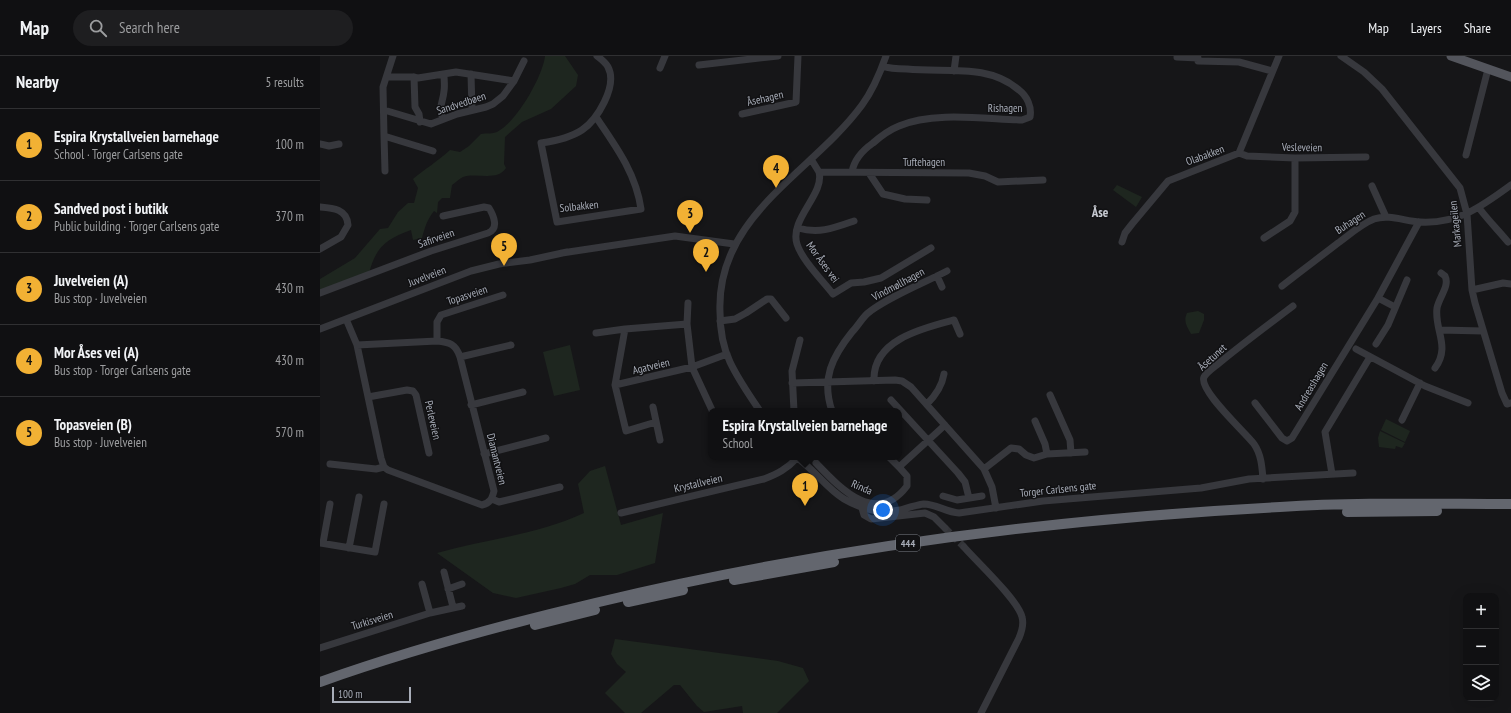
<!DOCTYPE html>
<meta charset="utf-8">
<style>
:root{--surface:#101012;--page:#1e1e20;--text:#f1f3f6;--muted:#9c9d9f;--line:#303032;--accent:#f2b134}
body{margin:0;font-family:"PT Sans Narrow",sans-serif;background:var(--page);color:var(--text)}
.controls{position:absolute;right:12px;bottom:12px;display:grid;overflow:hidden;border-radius:8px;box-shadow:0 4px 16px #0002}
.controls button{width:36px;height:36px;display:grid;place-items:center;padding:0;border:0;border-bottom:1px solid var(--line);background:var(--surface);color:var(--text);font:20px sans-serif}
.scale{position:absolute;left:12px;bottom:10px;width:79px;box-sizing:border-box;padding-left:4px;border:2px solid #a8adb8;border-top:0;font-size:11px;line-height:14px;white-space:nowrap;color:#a8adb8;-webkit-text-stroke:3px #111113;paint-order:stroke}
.you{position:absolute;left:563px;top:454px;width:14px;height:14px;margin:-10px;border:3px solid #fff;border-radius:50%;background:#1a73e8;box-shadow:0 0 0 6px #1a73e833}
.badge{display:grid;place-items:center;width:26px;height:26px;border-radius:50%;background:var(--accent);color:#111;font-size:13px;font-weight:700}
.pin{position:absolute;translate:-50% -33px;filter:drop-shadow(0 1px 2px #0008)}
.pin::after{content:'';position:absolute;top:21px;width:14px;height:12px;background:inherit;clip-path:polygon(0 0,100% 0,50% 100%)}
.popup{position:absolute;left:388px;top:352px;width:194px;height:52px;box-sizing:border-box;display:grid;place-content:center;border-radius:8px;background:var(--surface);filter:drop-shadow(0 1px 3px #0005);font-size:13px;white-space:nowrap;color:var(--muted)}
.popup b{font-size:15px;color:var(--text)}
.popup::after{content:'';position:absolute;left:50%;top:100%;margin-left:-8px;border:8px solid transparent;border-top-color:var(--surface)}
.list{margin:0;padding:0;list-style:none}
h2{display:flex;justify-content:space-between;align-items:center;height:52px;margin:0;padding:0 16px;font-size:17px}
h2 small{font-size:13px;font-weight:400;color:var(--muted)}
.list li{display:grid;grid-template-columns:26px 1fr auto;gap:12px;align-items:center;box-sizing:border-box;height:72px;padding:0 16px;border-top:1px solid var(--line)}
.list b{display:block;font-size:15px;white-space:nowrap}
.list p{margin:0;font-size:13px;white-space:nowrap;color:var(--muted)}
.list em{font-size:13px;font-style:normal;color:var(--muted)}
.icon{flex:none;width:22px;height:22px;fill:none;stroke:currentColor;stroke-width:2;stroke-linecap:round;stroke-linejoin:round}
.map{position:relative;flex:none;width:1191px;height:657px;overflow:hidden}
header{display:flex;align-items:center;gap:24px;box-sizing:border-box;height:56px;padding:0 20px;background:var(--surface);border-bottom:1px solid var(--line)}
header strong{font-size:19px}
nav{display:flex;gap:22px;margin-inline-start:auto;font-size:14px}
.search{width:280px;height:36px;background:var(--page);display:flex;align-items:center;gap:10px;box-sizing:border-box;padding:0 14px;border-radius:22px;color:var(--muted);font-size:15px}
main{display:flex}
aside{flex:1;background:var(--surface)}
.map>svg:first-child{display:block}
</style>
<header>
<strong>Map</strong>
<div class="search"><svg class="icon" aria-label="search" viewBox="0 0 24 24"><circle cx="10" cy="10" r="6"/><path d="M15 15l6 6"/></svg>Search here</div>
<nav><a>Map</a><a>Layers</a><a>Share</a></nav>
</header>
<main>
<aside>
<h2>Nearby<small>5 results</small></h2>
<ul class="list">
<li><span class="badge">1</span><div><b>Espira Krystallveien barnehage</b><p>School · Torger Carlsens gate</p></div><em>100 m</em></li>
<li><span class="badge">2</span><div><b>Sandved post i butikk</b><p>Public building · Torger Carlsens gate</p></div><em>370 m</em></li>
<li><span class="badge">3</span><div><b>Juvelveien (A)</b><p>Bus stop · Juvelveien</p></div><em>430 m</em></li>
<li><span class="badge">4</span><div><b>Mor Åses vei (A)</b><p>Bus stop · Torger Carlsens gate</p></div><em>430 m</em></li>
<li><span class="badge">5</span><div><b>Topasveien (B)</b><p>Bus stop · Juvelveien</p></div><em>570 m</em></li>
</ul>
</aside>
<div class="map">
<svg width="1191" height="657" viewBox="0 0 1191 657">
<rect width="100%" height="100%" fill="#161618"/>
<path fill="#1e261f" d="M225,0H245L258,19L256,30L231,53L202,66L185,81L184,108L186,112C177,126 156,116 143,121C139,123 135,127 132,129L130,142H122L118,146L117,157L114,155C107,164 105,171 102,182L93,184L91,174C66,183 56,191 49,217L0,237V223L35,202L60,173L68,172L78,156L88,147H94L98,132L93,123C105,113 118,105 130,94L140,96L149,90L161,78C166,77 173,78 177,76C196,67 223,20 225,0Z
M797,129L822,141L816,151L793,134Z
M878,255L884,258V264L879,277L871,278C867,271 863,265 867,257Z
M250,289L260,334L234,340L223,296Z
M1066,363L1090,375L1085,386L1061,374Z
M1060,375L1085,387L1082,392L1076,390L1075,393L1059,391L1058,382Z
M285,410L301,469L343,457L335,507L297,519H270L255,528L241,532L196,542L173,537L117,497C166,483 217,479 264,457L258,428L270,415Z
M295,583L458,605L483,612L489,625L457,657H423L422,650L384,656L377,650L360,629H354L321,657H305L285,637L306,616L297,608L291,598Z"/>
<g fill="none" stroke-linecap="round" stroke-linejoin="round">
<path stroke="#333438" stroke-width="7" stroke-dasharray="7 3.5" stroke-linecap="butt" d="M625,472L644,491"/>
<path stroke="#37383d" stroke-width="7" d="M73,0L63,31L64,80L113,95
M1021,0L1044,16L1062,33L1140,132L1147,158L1152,234L1155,247L1182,337L1187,348L1191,347
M857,1L878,2V5L919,6L952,15
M379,9L458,0
M340,12L345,0
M634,15L636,0
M151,18L152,54
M67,21H93L98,22L136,16L194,25
M94,21L95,51L99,58L100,66
M64,54L111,68L137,58L166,51L173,48L183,40L194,25L204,5
M422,58L476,46L478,0
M276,61C295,89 316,117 321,153L237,166L221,87C235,85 250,82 262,74C277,64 298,30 288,11C286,7 281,3 277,0
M123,63C118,50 123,47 124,35C125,30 124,24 124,19
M64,80L65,115
M0,88L9,90L19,88
M919,97L927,100L975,102L1046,101
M1146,99L1168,13
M491,103L499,116L649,117L665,120L678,126L723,124
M499,116C505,138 469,163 477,188C482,204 502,224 513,238L531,227L544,226L561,222L611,192
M532,116C534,104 543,94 553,87C561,80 569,74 579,70C613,55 665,63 702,64L710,61C712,51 707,40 699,34C668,7 625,17 587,13C579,13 570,13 563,10
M549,117L563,138L585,143L607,144
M1052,130L1066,161
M0,151C13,152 27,153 28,169L21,181L0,193
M1159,152C1168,164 1178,174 1188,186
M478,172C499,178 514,172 534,165
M944,182L970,165L975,156V102
M802,186L805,177L812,168L848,125L919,97L959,0
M242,197L355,180L414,188
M617,220L622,231
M962,230C981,215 1000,201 1018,187C1029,179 1041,168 1054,163C1069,158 1084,165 1100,166C1138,168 1161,151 1191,129
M1152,234L1183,227L1191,228
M0,237L111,195L168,177C179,173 174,160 169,152L164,151L123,160
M1058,242L1075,251
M26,263L37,289L61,402L64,411
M400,265L415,263L426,257L447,243H451L466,262
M367,268L368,247
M0,273L151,215L179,208L210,204L247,196
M1120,274L1163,275
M276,277L305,273
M117,285V266L121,259L183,239
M1056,288L1068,269L1087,224
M37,289L117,285C129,286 136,288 140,301L191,289
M1036,293L1105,330L1148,347
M1115,312C1131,290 1114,274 1117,252C1119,241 1130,230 1125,220L1121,217
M554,325C552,284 603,272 634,264L640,278
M472,327L575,324L582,325L591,331L664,413L672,431L676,452
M295,329L372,311L407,298
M730,339L750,384L751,397
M48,341L87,334L93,335L96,339L109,397
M571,344L638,417L645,426L649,442
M935,347L962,382L967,385L972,382L1058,242L1099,166
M607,348C615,340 622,330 624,318
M151,349L203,336
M333,351L340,384
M440,355C429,339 418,323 410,306C403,291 400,272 400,256C396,159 492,117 542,49C553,34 560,17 566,0
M474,355L472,315L480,284
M512,355C501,323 512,301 532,276C538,270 542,262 548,257C568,241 604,227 627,215
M1082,364L1100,327
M715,365L725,388L727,398
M336,366L306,375L295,329L305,273L367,268L372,311L392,354
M164,398L226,382
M476,401C494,413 506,432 524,443C541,453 560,458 580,454C587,452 596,449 604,448C616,448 626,456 639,457L723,445L881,432L929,423L1033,417
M569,401L579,411
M496,407C520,432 556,471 587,430V420L579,411L625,369
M10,408L56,413L64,411L68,414L162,449C170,447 172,443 174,435L140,301
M664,413L691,392L699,393L706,399L714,402L727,398L765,396
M1012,418L1005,376L1050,301
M943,423C942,410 941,398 934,388C925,376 878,334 884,321C887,316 893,312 898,308C922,288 948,269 973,250
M623,440L637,444L662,440
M172,443L179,446L240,431
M542,452L544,459L551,463L605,457L614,461L625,472
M301,457L444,423C457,418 467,413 477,402
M0,487L55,496L64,448
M3,487L10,448
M644,491C657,506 698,544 702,561C704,568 702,575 699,582L661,657
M29,492L39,441
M124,516L133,551
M102,528L110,557
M128,533L142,528
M0,592L110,557L142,550"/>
<path stroke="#53555c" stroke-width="9" d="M1131,0L1191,21"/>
<path stroke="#63666e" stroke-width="10" d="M1027,456L1117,455
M414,524L514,506
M308,546L363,534
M215,569L275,554
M0,626C90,594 182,569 275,547C500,493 729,463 960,451C1037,446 1114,448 1191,448"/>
</g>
<g text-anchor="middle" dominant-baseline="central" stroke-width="3" stroke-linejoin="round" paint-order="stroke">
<rect fill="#111113" stroke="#7b7e86" stroke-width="1" x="576" y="479" width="24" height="16" rx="3"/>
<g font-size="10" font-weight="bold" fill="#a8adb8">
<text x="588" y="487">444</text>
</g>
<g font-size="11" fill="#a8adb8" stroke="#111113">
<text transform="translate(445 42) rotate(-13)">Åsehagen</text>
<text transform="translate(141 47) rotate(-18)">Sandvedbøen</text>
<text x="685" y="52">Rishagen</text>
<text transform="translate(982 91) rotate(1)">Vesleveien</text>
<text transform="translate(885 99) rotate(-20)">Olabakken</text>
<text x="604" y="106">Tuftehagen</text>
<text transform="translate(259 150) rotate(-6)">Solbakken</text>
<text transform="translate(1030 166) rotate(-33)">Buhagen</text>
<text transform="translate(1135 168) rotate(-96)">Markageilen</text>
<text transform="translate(116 182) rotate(-19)">Safirveien</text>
<text transform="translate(503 206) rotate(54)">Mor Åses vei</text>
<text transform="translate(107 220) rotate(-21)">Juvelveien</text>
<text transform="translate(578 228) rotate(-28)">Vindmøllhagen</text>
<text transform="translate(147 239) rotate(-18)">Topasveien</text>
<text transform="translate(892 301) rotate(-42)">Åsetunet</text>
<text transform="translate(331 310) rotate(-13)">Agatveien</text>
<text transform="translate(991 330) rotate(-59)">Andreashagen</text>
<text transform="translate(113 364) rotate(77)">Perleveien</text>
<text transform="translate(177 403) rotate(76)">Diamantveien</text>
<text transform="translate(378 427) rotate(-13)">Krystallveien</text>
<text transform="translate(542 431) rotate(23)">Rinda</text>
<text transform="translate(738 433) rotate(-6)">Torger Carlsens gate</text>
<text transform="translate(52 564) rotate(-17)">Turkisveien</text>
</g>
<g font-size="13" font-weight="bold" fill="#c9ccd4" stroke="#111113">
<text x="780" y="156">Åse</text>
</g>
</g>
</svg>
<div class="controls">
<button>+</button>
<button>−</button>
<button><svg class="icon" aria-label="layers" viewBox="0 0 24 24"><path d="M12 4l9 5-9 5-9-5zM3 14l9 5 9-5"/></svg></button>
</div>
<div class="scale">100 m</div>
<div class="you"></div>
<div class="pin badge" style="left:485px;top:450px">1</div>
<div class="popup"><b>Espira Krystallveien barnehage</b>School</div>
<div class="pin badge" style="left:386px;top:216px">2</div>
<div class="pin badge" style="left:370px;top:177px">3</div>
<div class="pin badge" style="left:456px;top:132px">4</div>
<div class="pin badge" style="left:184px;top:210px">5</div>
</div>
</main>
